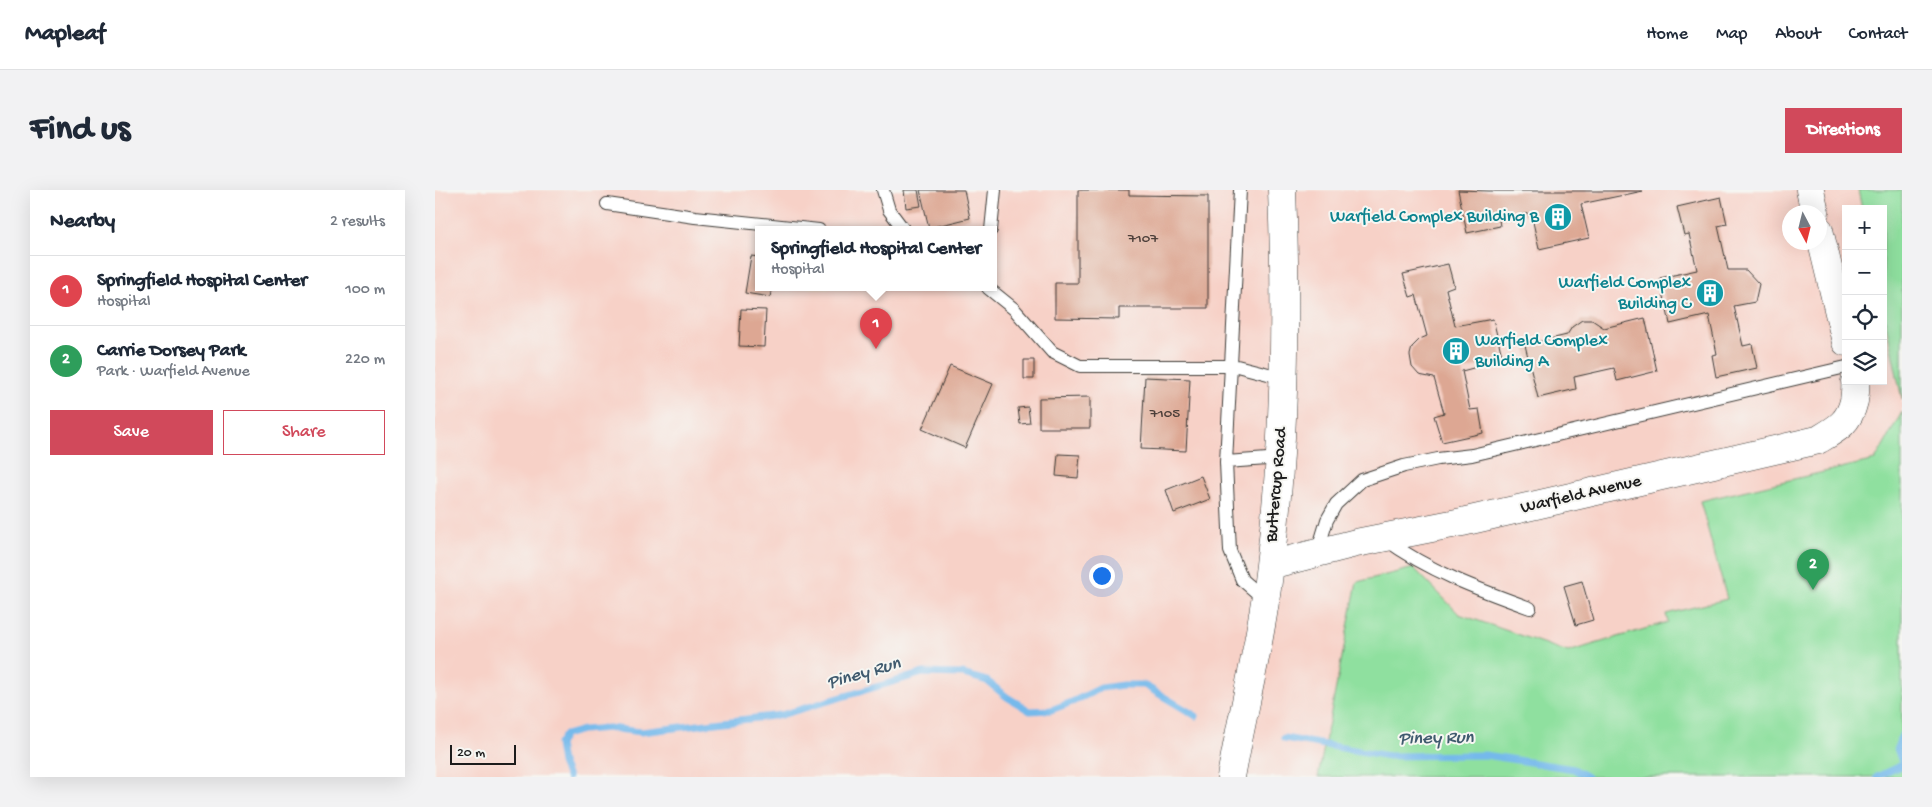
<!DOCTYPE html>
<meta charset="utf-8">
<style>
:root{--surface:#fff;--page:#f2f2f3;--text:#1f2937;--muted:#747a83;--line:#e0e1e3;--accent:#d1495b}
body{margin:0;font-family:"Gochi Hand",sans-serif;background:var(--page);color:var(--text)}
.controls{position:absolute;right:15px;top:15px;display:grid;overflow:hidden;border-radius:0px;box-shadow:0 5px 20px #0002}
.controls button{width:45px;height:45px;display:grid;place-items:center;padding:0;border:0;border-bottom:1px solid var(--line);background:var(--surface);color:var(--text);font:25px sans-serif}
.compass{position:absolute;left:1347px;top:15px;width:45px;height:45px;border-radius:50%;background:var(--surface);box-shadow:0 5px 20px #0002;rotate:173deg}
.scale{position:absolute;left:15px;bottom:12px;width:66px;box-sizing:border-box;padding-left:5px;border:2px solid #1c1c1c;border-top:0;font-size:14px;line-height:18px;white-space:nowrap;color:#1c1c1c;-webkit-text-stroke:4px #f6f6f2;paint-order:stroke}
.you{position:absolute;left:666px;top:385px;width:18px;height:18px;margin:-12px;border:4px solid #fff;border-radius:50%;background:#1a73e8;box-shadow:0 0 0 8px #1a73e833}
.badge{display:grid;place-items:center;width:32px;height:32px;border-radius:50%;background:var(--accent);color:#fff;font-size:16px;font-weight:700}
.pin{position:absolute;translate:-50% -41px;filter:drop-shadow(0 1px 2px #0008)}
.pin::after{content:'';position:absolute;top:26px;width:18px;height:15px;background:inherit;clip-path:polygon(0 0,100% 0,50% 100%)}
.popup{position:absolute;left:320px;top:36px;width:242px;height:65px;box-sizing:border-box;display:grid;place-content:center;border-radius:0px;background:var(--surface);filter:drop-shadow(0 1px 4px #0005);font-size:16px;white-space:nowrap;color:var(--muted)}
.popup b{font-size:19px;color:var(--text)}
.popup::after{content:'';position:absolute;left:50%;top:100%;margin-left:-10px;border:10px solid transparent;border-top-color:var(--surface)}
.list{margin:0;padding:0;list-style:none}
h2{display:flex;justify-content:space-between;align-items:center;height:65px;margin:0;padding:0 20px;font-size:21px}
h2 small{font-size:16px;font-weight:400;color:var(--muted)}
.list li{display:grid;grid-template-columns:32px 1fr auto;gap:15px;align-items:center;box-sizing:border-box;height:70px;padding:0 20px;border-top:1px solid var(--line)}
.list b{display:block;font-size:19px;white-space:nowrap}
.list p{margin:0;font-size:16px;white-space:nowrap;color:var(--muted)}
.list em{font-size:16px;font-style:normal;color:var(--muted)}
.actions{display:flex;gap:10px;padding:15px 20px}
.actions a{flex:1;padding:11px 0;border:1px solid var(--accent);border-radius:0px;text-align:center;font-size:18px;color:var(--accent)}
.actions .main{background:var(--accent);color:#fff}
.icon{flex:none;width:28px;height:28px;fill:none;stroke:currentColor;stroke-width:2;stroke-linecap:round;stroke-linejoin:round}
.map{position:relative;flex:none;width:1467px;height:587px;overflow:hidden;border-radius:0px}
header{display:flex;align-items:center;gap:30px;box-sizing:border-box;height:70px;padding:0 25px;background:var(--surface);border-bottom:1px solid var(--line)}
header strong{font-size:24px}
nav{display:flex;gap:28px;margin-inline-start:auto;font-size:18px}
.intro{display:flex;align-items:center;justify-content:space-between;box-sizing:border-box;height:120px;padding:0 30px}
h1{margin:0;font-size:35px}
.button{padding:12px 22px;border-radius:0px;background:var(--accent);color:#fff;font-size:18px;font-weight:700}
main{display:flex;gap:30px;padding:0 30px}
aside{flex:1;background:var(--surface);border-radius:0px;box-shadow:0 5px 20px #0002}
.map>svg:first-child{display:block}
</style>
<header>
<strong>Mapleaf</strong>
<nav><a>Home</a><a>Map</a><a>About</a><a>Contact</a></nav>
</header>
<div class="intro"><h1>Find us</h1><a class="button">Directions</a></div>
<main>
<aside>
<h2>Nearby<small>2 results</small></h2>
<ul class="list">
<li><span class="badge" style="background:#e0444e">1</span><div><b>Springfield Hospital Center</b><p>Hospital</p></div><em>100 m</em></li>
<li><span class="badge" style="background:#2e9e5b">2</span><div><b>Carrie Dorsey Park</b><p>Park · Warfield Avenue</p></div><em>220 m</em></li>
</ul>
<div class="actions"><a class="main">Save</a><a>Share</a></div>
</aside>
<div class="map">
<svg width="1467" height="587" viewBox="0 0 1467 587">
<rect width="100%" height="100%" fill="#f6f6f2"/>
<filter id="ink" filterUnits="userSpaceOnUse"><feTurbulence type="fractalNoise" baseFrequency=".02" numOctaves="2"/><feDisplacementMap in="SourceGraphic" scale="10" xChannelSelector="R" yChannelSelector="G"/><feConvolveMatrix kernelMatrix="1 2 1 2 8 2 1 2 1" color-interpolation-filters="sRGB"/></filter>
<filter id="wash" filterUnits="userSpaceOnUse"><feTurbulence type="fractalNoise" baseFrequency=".0096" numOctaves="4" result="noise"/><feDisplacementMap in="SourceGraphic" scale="20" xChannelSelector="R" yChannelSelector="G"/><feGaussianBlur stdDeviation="1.12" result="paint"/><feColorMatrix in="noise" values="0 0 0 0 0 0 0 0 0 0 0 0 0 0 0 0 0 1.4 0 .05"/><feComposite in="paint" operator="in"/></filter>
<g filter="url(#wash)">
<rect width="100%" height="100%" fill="#f0e2c7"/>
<path fill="#f7d1c7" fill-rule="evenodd" d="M0,0H1423L1427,19H1411V191H1448V120L1467,209V222L1441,270L1265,311L1292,409L1231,424L1233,432L1133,462L1024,424L979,378L922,392L883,587H0ZM1354,22H1384V52H1354ZM324,40H558V98H324Z"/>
<path fill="#8fe09f" stroke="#567e5e" d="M1423,0H1467V209L1448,120V19H1427Z
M1467,222V587H883L922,392L979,378L1024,424L1133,462L1233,432L1231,424L1292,409L1265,311L1440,270Z"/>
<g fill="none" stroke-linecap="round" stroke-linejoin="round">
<path stroke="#75b9eb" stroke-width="7" d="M1467,545L1462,558L1467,572
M849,548L954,566L1050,565L1139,579L1152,587
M133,587L127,573L124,554L130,545L148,540L174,538L206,542L346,525L488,483L528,484L552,491L572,507L595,521L616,520L637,512L666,498L688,495H709L761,526
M1442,587L1467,575"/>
</g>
<g id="blocks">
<path fill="#dda793" d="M469,0H483L486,16L471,18Z
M485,0H529L535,28L494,38Z
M643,0H694V5L773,6V118H684V129L620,128V93H643Z
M1023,0L1054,1H1208L1146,14L1154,48L1104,59L1096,23L1064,30L1065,36L1032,43Z
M1286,7L1292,34L1283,36L1293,80H1311L1324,94L1320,112L1299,116L1308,156L1317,154L1322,178L1281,187L1277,165L1282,164L1274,125L1235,134L1225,88L1262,80L1254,44L1249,45L1242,17Z
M316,66L324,67V98H337L335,107L310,103Z
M1013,74L1019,96L1011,99L1020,136L1058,129L1068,170L1027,181L1035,220L1044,219L1048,243L1007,252L999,226L1009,223L999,188L984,185L977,177L975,165L977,157L985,149L992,146L981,105L975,107L968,84Z
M306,119L331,120L329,157L304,156Z
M1210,128L1222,181L1182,191L1179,178L1139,187L1141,199L1103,208L1090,155L1132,145L1137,137L1147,130H1157L1169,138Z
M589,170H599V189H589Z
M515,176L558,194L530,258L487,239Z
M710,187L755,189L751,261L706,259Z
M655,207V238H604V208Z
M593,217L595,233L585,234L583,218Z
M623,264L645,265L643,288L621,286Z
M766,286L775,309L739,323L731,300Z
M1147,391L1158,430L1141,435L1129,396Z"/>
</g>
</g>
<g filter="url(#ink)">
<use href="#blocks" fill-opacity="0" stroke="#3c3a36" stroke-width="1"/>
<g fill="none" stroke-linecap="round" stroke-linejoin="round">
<defs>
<path id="service" d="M448,0L454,20L469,40
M805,0L791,272L795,361L807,390L829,409
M172,14L260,27L384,40
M556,40L560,0
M553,98L579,119L617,162L645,176H802L849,188
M791,272L846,268
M950,349C993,381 1045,400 1095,418
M882,363L892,330L901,314L927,290L969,276L1003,269L1037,265L1411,177"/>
<path id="tertiary" d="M1375,0L1380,22
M1384,40L1411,152
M835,375L921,353L1027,332L1383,250C1402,239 1414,233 1419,211C1420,204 1421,198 1420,191
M796,587C809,516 827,446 835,375C850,251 852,125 847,0"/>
</defs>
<use href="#service" stroke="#3c3a36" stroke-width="14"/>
<use href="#tertiary" stroke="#3c3a36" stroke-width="29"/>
<use href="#service" stroke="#fff" stroke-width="12"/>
<use href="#tertiary" stroke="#fff" stroke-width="28"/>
</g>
</g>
<defs>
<symbol id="building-disc" viewBox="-11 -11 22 22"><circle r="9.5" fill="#0f9aa8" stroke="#f6f6f2"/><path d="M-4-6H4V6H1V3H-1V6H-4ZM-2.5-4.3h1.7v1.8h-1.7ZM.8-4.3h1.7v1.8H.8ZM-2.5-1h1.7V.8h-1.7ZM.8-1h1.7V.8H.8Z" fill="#fff"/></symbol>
</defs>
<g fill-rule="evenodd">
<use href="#building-disc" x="1107" y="11" width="32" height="32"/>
<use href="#building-disc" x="1259" y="87" width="32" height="32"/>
<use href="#building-disc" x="1005" y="145" width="32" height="32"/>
</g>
<g text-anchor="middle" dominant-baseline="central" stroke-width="4" stroke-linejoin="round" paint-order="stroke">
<g font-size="15" fill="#4c3f3a">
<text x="708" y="49">7107</text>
<text x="730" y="224">7105</text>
</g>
<g font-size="18" fill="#0d838f" stroke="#f6f6f2" text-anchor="end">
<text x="1104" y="27">Warfield Complex Building B</text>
<text x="1256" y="93">Warfield Complex<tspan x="1256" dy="21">Building C</tspan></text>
<text x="1040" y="151" text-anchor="start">Warfield Complex<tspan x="1040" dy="21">Building A</tspan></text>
</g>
<g font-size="18" fill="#1c1c1c" stroke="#f6f6f2">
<text transform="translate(842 295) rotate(-85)">Buttercup Road</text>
<text transform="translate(1146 305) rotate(-13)">Warfield Avenue</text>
</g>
<g font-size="19" font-style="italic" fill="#405b6f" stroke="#f6f6f2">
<text transform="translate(429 484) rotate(-16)">Piney Run</text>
<text transform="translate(1001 549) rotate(-1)">Piney Run</text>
</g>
</g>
</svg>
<div class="controls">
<button>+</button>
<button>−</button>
<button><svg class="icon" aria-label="locate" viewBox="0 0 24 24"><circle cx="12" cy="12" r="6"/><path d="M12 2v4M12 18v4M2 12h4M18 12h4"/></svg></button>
<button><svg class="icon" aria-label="layers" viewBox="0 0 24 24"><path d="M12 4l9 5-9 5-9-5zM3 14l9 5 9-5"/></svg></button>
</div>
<svg class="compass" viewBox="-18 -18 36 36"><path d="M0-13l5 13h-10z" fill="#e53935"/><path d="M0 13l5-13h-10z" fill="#747a83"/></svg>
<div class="scale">20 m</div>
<div class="you"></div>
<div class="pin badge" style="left:441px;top:159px;background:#e0444e">1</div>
<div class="popup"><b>Springfield Hospital Center</b>Hospital</div>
<div class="pin badge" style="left:1378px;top:400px;background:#2e9e5b">2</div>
</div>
</main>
